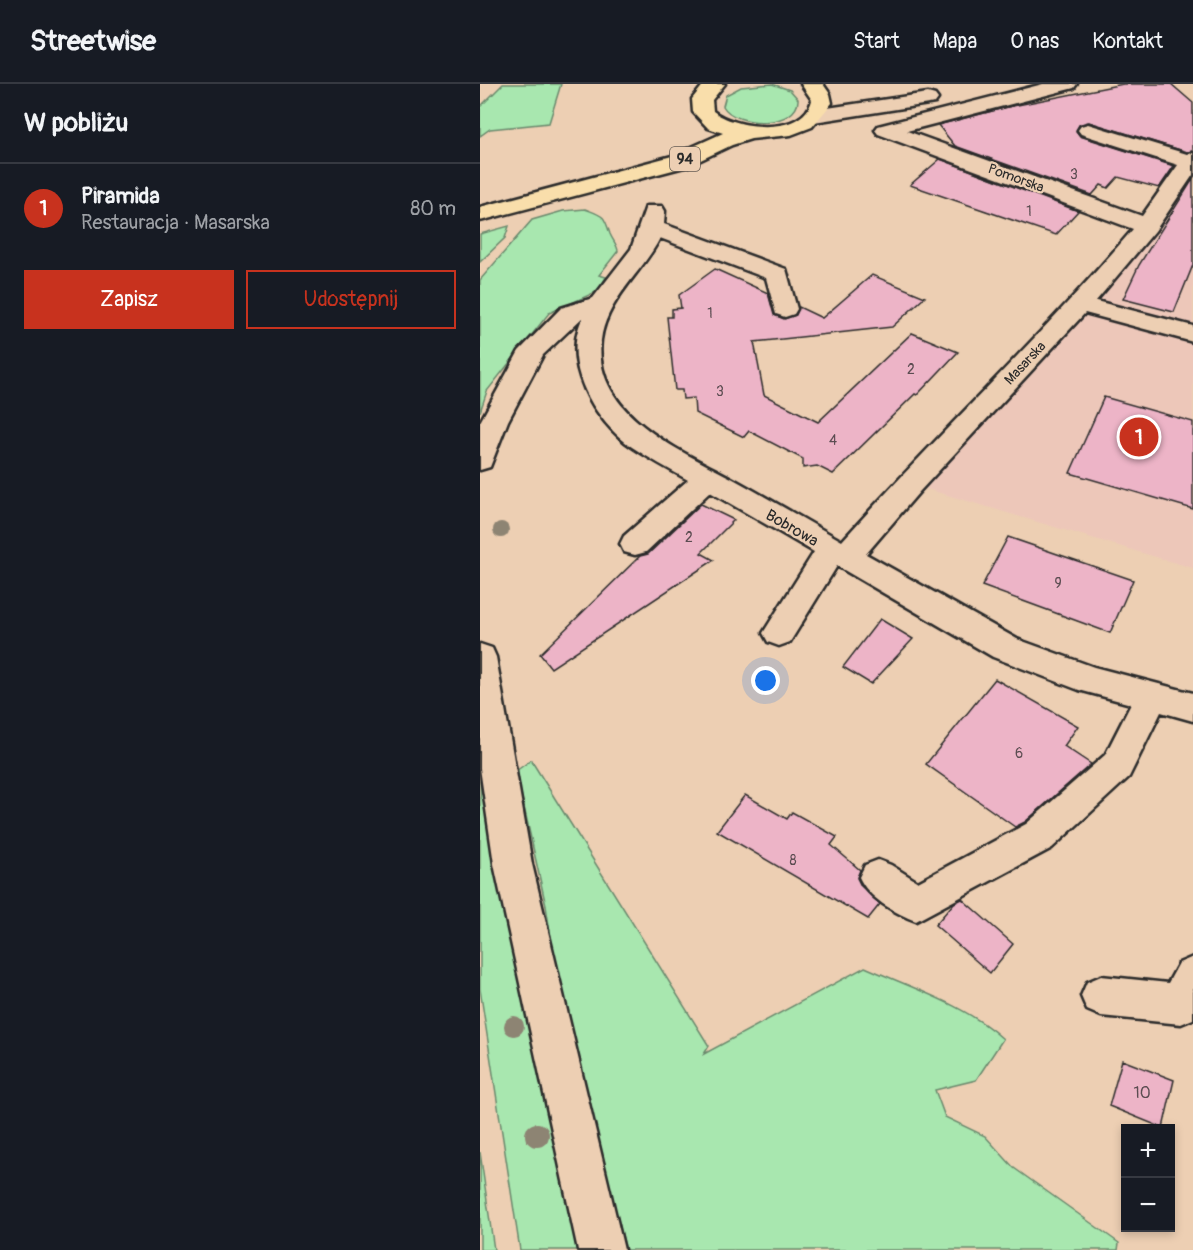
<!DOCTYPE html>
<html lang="pl">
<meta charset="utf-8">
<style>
:root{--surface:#171b24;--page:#20242c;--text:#f1f3f6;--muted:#9ea1a6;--line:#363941;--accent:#c8321e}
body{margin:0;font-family:Pangolin,sans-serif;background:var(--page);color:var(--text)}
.controls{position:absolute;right:18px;bottom:18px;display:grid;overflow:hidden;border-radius:0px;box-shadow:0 3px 9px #0003}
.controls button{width:54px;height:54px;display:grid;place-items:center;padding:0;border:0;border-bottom:2px solid var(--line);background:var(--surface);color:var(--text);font:30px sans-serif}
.you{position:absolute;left:286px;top:597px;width:21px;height:21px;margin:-15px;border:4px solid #fff;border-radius:50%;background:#1a73e8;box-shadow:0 0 0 9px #1a73e833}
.badge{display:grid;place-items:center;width:39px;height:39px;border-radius:50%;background:var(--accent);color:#fff;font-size:20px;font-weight:700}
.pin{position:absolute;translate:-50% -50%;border:3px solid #fff;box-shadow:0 2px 6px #0006}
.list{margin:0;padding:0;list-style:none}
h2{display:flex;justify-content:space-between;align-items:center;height:78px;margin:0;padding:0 24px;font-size:26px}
h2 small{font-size:20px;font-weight:400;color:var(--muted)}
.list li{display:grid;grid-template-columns:39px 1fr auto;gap:18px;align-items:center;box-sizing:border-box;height:90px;padding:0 24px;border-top:2px solid var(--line)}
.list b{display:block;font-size:22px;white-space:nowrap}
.list p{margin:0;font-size:20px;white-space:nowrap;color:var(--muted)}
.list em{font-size:20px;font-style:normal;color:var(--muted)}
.actions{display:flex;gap:12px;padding:18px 24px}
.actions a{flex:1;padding:14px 0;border:2px solid var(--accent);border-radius:0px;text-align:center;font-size:21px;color:var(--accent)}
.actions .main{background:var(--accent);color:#fff}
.map{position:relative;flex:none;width:713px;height:1166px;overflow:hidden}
header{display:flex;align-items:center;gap:36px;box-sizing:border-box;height:84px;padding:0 30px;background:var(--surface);border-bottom:2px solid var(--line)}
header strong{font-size:28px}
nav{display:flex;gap:33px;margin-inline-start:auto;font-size:21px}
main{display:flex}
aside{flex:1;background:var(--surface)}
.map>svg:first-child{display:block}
</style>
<header>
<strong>Streetwise</strong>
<nav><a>Start</a><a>Mapa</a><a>O nas</a><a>Kontakt</a></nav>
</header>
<main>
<aside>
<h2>W pobliżu<small></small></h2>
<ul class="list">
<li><span class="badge">1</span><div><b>Piramida</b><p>Restauracja · Masarska</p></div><em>80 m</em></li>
</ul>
<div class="actions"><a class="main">Zapisz</a><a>Udostępnij</a></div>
</aside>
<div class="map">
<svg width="713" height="1166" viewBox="0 0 713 1166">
<rect width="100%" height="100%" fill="#edcfb3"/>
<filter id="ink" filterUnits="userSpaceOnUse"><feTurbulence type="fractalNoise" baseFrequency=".0167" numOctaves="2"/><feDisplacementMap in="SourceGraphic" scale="12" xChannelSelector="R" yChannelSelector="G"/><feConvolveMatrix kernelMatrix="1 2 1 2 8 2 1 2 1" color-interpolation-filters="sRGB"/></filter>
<g filter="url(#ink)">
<path fill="#edc7b9" d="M713,75V484L430,400L464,365Z"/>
<path fill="#a8e7af" stroke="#6a896d" stroke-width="1.5" d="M23,0H81L69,39L10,45L0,52V23Z
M292,0L310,6L318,15C319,44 255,44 243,22L246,11L261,3Z
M105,125C124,132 124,131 130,150C133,157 137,160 138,167L119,191L126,193L118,207L69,229L7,307L0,328V196L52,136L83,127Z
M29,142L25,154L0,178V150Z
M51,676L229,962L224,970L385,883C432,904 486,921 523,955L496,996L455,1006L465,1033L505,1052L534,1084L639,1159L638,1166H146L80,913L66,822L36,687Z
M0,694L14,783L98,1166H40L0,905Z
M0,1068L14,1166H0Z"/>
<path fill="#edb4c7" stroke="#2b2b2b" stroke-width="1.5" d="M643,0H691L713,19V67L707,68L609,38L599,41L596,47L600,52L694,82L679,104L638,93L628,104L621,101L612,111L475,62L458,41L528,23Z
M460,75L598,127L576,151L430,101Z
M713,95V181L694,228L643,215L659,181Z
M235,185L288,209L294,231L304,235L316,231L319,223L342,234L392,191L445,213L412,243L274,258L284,311L338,338L432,249L478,268L437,311L435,310L353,390L337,382L323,384V375L269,347L264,353L215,329L214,314L203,315L202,306H195L187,233H192V225L201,224L199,211Z
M624,313L713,338V425L590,389Z
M221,420L254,436L221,469L234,476L71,584L60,570L160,472L168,470Z
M528,453L653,496L630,549L502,502Z
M400,535L433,555L391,600L363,583Z
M515,595L598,642L584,662L611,680L545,738L535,743L446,680Z
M265,711L307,735L312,728L357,753L351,761L380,786L377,794L381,802L400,820L388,835L237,747Z
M482,815L533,860L510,889L455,841L474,819Z
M642,976L694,996L683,1044L629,1022Z"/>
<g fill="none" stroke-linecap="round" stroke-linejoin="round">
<defs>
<path id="minor" d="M563,0H597L594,4L427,47L662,132L698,81L601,50L598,46L601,42L608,40L707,70L713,69V91L675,147L616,217L713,242V258L605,229L440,407L386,470L537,555L614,583L713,609V637L681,628L649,693L572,764L436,837C415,829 388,814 379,793L385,781L398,776L411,781L438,798L546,740L625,671L651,620L599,606L513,573L357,482L310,558L299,562L288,558L283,549L334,468L230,408L166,468L155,471L144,468L140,460L144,452L208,396C189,385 170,375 152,363C114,337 80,278 103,233L63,271L28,337L10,383L0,386V338L39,267L81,224L113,214L151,165L166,122H182L185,127L184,140L306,185L317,225L314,230L305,233L296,230L286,194L180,154C162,189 126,216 121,256C112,331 202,367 255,396C291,416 327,437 362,457C457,351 561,253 653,145L398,50L395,46L398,42Z
M448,9L455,11L458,15L455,19L334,38L327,36L324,32L327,28L334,26Z
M0,560L12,564L16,573L52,780L144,1166H98L14,780L0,684Z
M713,873V935L701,940L621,932L607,926L601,912L607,898L621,892L688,899L699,879Z"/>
<path id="major" d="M224,0H245L232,16L233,27C255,45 323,53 332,16L321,0H343L350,10L352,19L332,43L311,51L271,55L252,61L208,82L0,137V123L192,72L243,49L228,44L213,28L212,15Z"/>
</defs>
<use href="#minor" stroke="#2b2b2b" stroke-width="5"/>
<use href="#major" stroke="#2b2b2b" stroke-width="5"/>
<use href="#minor" fill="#edcfb3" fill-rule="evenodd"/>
<use href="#major" fill="#f9deab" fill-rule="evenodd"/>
</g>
<g fill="#8d8473">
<circle cx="21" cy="446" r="8"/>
<circle cx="34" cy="942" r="10"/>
<circle cx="57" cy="1051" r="12"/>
</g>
</g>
<g text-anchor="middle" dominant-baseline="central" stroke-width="4.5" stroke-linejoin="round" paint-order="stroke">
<g font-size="14" fill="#5c4d52">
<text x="594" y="90">3</text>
<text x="549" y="127">1</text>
<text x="230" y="229">1</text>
<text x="431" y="285">2</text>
<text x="240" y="307">3</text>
<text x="353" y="356">4</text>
<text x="209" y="453">2</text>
<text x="578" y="499">9</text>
<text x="539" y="669">6</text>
<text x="313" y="776">8</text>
</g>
<g font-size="14" fill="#2b2b2b" stroke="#edcfb3">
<text transform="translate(536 94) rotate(20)">Pomorska</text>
<text transform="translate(545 279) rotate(-47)">Masarska</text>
</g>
<rect fill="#edcfb3" stroke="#655c54" stroke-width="1.5" x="190" y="63" width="30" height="24" rx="4.5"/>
<g font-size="15" font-weight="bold" fill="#2b2b2b">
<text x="205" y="75">94</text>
</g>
<g font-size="16" fill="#2b2b2b" stroke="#edcfb3">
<text transform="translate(312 444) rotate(30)">Bobrowa</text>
</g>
<g font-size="16" fill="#5c4d52">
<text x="662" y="1009">10</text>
</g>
</g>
</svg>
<div class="controls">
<button>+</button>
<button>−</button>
</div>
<div class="you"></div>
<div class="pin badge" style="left:659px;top:353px">1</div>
</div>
</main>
